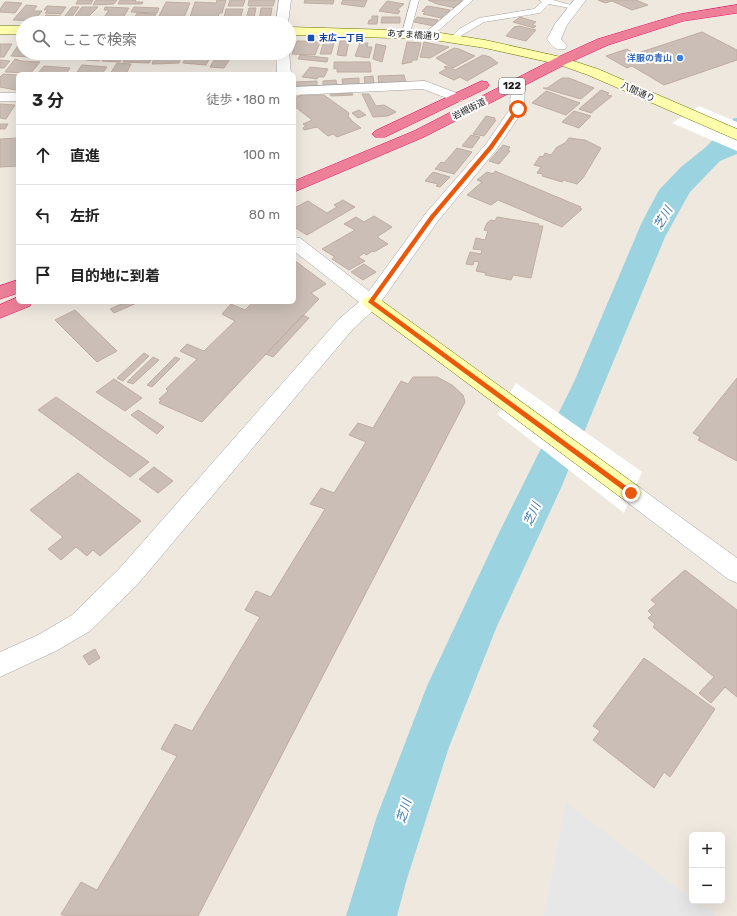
<!DOCTYPE html>
<html lang="ja">
<meta charset="utf-8">
<style>
:root{--surface:#fff;--page:#f6f6f6;--text:#222;--muted:#767676;--line:#e0e0e0}
body{margin:0;font-family:Rubik,"Noto Sans JP",sans-serif;background:var(--page);color:var(--text)}
.controls{position:absolute;right:12px;bottom:12px;display:grid;overflow:hidden;border-radius:6px;box-shadow:0 4px 16px #0002}
.controls button{width:36px;height:36px;display:grid;place-items:center;padding:0;border:0;border-bottom:1px solid var(--line);background:var(--surface);color:var(--text);font:20px sans-serif}
.stop{position:absolute;width:12px;height:12px;margin:-9px;border:3px solid #ea580c;border-radius:50%;background:#fff}
.stop.end{background:#ea580c;border-color:#fff;box-shadow:0 1px 4px #0008}
.list{margin:0;padding:0;list-style:none}
h2{display:flex;justify-content:space-between;align-items:center;height:52px;margin:0;padding:0 16px;font-size:17px}
h2 small{font-size:13px;font-weight:400;color:var(--muted)}
.list li{display:grid;grid-template-columns:26px 1fr auto;gap:12px;align-items:center;box-sizing:border-box;height:60px;padding:0 16px;border-top:1px solid var(--line)}
.list b{display:block;font-size:15px;white-space:nowrap}
.list em{font-size:13px;font-style:normal;color:var(--muted)}
.icon{flex:none;width:22px;height:22px;fill:none;stroke:currentColor;stroke-width:2;stroke-linecap:round;stroke-linejoin:round}
.map{position:relative;flex:none;width:737px;height:916px;overflow:hidden}
.search{position:absolute;background:var(--surface);box-shadow:0 4px 16px #0002;left:16px;top:16px;width:280px;height:44px;display:flex;align-items:center;gap:10px;box-sizing:border-box;padding:0 14px;border-radius:22px;color:var(--muted);font-size:15px}
.panel{position:absolute;background:var(--surface);box-shadow:0 4px 16px #0002;left:16px;top:72px;width:280px;height:232px;border-radius:6px}
.map>svg:first-child{display:block}
</style>
<div class="map">
<svg width="737" height="916" viewBox="0 0 737 916">
<rect width="100%" height="100%" fill="#eee8df"/>
<path fill="#e7e7e7" d="M566,803L692,899V901H695L715,916H544Z"/>
<path fill="#9cd3e0" d="M734,118H737V154L720,161L690,192L665,237L561,488L497,626L449,747L406,882L397,916H346L377,816L427,686L497,537L574,382L642,222L659,190L681,167L706,147Z"/>
<path fill="#fff" d="M699,106L737,122V151L672,123Z
M516,383L642,472L624,513L497,414Z"/>
<path fill="#cabeb6" stroke="#c0ada1" d="M78,0H93L91,4H76Z
M96,0H117L114,4L93,5Z
M120,0H136L135,2H143L142,4H118Z
M217,0H226L222,13H219L218,18L190,17L195,2L216,3Z
M230,0H245L243,6H228Z
M249,0H275L273,6H249L248,5Z
M305,0H334L333,4L304,3Z
M343,0H367L364,7L341,4Z
M428,0H462L456,8L437,4Z
M598,0H636L648,5L632,10L612,1L605,3Z
M387,1L404,4L397,10L400,11L398,14L379,11Z
M5,2L22,3L15,13L0,12V9Z
M166,2L190,3L183,20L158,18Z
M26,5L37,6L33,11H42L34,21L13,20Z
M47,6L66,7L61,14L45,13L48,10H44Z
M427,6L434,7L450,10L441,18L423,14L425,12L422,11Z
M72,7H79L68,22L61,21Z
M82,7H98L84,21L72,20Z
M105,7L129,8L121,21L102,20L109,10H104Z
M134,7L159,8L157,13L131,12Z
M249,8H256L253,23H245Z
M261,8H272L270,20L259,22Z
M226,9H243L240,19L223,22Z
M137,13L156,14L152,22H132Z
M46,15L61,16L57,22L41,21Z
M372,16H378L377,24H368L369,20H372Z
M382,17H400V23H381Z
M417,17L438,20L434,26L414,22Z
M520,17L536,22L532,25L536,26L534,28L513,22Z
M519,26L536,30L526,41L506,36L514,27Z
M702,32L737,50V60L664,85L632,66L627,68L606,56L627,49L635,54Z
M23,38V53H33L31,57L11,56Z
M330,40H335L331,54H320L324,41Z
M297,41H300L320,42L315,55L292,54Z
M340,41H349L346,56L337,55Z
M407,42L421,43L417,60H412V62L402,64Z
M424,42L449,47L430,58L420,57Z
M360,43H368L367,47H372L369,58L355,56Z
M0,44H12L4,57H0Z
M376,44L386,46L382,62L373,59Z
M454,48L459,49L475,56L453,68L436,58Z
M37,53H62L57,59L33,57Z
M63,53H88L86,56L79,55L77,59L59,58Z
M91,53H104L99,61L86,60Z
M107,53H124L121,58L104,57Z
M188,53H199L212,54L206,65L183,63Z
M218,53H234L224,68L210,67Z
M127,54L153,56L149,63L123,62Z
M300,55L328,58L327,62L298,59Z
M483,55L490,57L498,63L467,81L460,77L454,80L439,73L447,68L444,67L446,66L455,70Z
M155,56H182L179,63L152,64Z
M103,58L121,59L120,62L102,61Z
M15,59L22,61L40,62L31,73L5,72Z
M0,60L10,61L4,68H0Z
M334,62H370L371,72H337V68L334,69Z
M117,63L131,64L126,74H110Z
M82,65L107,67L102,74L77,72Z
M44,66L70,68L66,74H37Z
M310,67L328,69L324,77H318L317,79L302,77Z
M3,74L18,75V87L16,90L0,87V77Z
M404,75L406,83L379,85L378,76Z
M373,76L374,84H365L364,77Z
M359,78V85L343,86L342,79Z
M562,78H569L594,88L581,99L543,88H547Z
M336,80L337,86L323,87V81Z
M317,81V86L295,87V82Z
M601,90L609,93L607,95L612,96L591,113L579,109Z
M546,91L580,103L566,115L532,103Z
M352,93L353,95L331,96L330,94Z
M362,94H369L376,106L384,105L396,112L388,116L373,117Z
M302,95H324L349,113L348,116L352,121L361,128L337,137L333,134L328,136L317,127L304,130L303,128L306,126L303,124L312,120L294,106L298,105L294,102V98Z
M0,104L15,105L6,119L0,118Z
M359,110L366,115L358,118L352,113Z
M574,111L591,116L579,128L562,122Z
M486,116L495,118L494,120H496L484,136L473,134Z
M0,124H8L5,129H0Z
M471,135L480,137L472,148L462,146Z
M18,138V166L0,167V139Z
M569,138L585,140L601,148L583,178L577,184L563,180L562,182L542,176L543,174L537,173L541,167L534,165L540,156L543,157L545,153L551,155L557,147L565,143Z
M503,145L510,147L508,150L510,151L499,164L489,161Z
M457,148L472,152L454,174L435,169L441,162L444,163Z
M495,171L581,207L580,208L582,209L562,227L498,200L491,205L467,195L482,182L477,180L487,172L493,174Z
M433,172L450,177L440,187L436,186L438,184L425,181Z
M343,200L355,207L307,235L294,227V206L296,207L308,201L327,213L337,207L334,205Z
M374,216L392,227L377,237L388,244L374,252L373,251L366,255L364,253L358,257L365,261L349,270L332,259L335,257L322,249L355,230L344,224L356,217L364,222Z
M497,217L539,224L538,226H543L531,278L513,275L511,280L485,275L486,273L476,271L479,262L474,261L473,265L466,264L470,252L481,254L482,250L473,249L476,238L485,240L488,231L484,230L487,223L491,220L495,221Z
M294,260L326,284L311,293L319,299L266,354L202,422L159,403L161,400L159,399L168,391L166,389L197,359L180,351L187,344L204,351L235,321L222,314L231,304L245,310L253,302H294Z
M364,264L376,272L363,280L351,272Z
M126,302H139L114,313L110,309Z
M75,310L117,351L97,362L55,320Z
M303,315L309,318L273,357L266,354Z
M144,353L149,356L123,381L117,378Z
M153,357L159,360L133,384L127,382Z
M175,357L180,359L152,387L147,385Z
M413,377H437L452,385L463,395L465,402L198,916H64L61,914L81,882L97,890L177,756L161,749L175,724L192,731L260,617L245,610L256,591L271,597L325,509L310,504L321,488L334,493L366,442L349,435L358,423L373,428L401,381L408,384Z
M737,378V461L698,440L700,437L693,433Z
M114,379L142,398L125,411L96,392Z
M56,397L149,462L130,477L38,410Z
M138,410L164,427L157,434L131,415Z
M154,467L173,481L158,493L139,479Z
M78,473L141,521L100,556L93,550L87,556L76,547L61,560L48,549L63,537L30,510Z
M685,570L737,610V697L725,687L711,703L699,693L714,677L653,627L655,624L648,618L652,615L648,611L656,604L651,600Z
M95,649L100,658L89,665L83,656Z
M644,658L715,709L670,777L664,772L654,788L593,740L600,731L593,726Z"/>
<g fill="none" stroke-linecap="round" stroke-linejoin="round">
<defs>
<path id="lane" d="M411,0H419L410,33L406,35L402,33Z
M464,0H473L431,37H425V33Z
M539,0H553L578,7L574,9L549,4L540,13L484,22L454,40L450,38L459,29L479,18L534,9L542,2Z"/>
<path id="street" d="M279,0H291L288,23H276Z
M574,0H586L567,25L561,39L567,46L565,49C556,51 552,46 547,39L555,24Z
M289,52L291,74H277L276,53Z
M518,79L523,80L525,83L524,109L496,150L438,221L378,306L353,329L137,585L90,631L56,651L0,677V652L38,635L72,615L119,569L339,319L359,302L294,251V237L300,238L369,291L426,213L486,144L510,109L511,83L513,80Z
M425,81L462,95L464,98L462,101L457,102L423,89L294,95V87Z
M0,93H18V101H0Z
M631,484L639,487L737,558V583L728,579L623,499L620,493L623,487Z"/>
<path id="secondary" d="M0,26H23V34H0Z
M289,27L428,31L485,40L561,57L598,69L737,129V140L588,75L557,64L485,48L428,39L289,35Z
M371,296L378,298L639,487L642,493L639,499L631,502L623,499L364,306L362,302L364,298Z"/>
<path id="highway" d="M737,5V13L683,21L608,45L566,64L424,137L294,192V181L414,131L556,58L598,39L681,14Z
M482,81L487,82L489,85L487,88L385,137H375L372,134L375,131Z
M18,280V293L0,299V286Z
M18,297V302H32L30,306L0,318V305Z"/>
</defs>
<use href="#lane" stroke="#a2a2a2" stroke-width="1"/>
<use href="#street" stroke="#a2a2a2" stroke-width="1"/>
<use href="#secondary" stroke="#6d7400" stroke-width="1"/>
<use href="#highway" stroke="#e31565" stroke-width="1"/>
<use href="#lane" fill="#fff" fill-rule="evenodd"/>
<use href="#street" fill="#fff" fill-rule="evenodd"/>
<use href="#secondary" fill="#fefead" fill-rule="evenodd"/>
<use href="#highway" fill="#ed7f99" fill-rule="evenodd"/>
</g>
<path fill="#ea580c" d="M516,108L520,109L493,148L434,218L374,301L633,491L634,493L631,496L368,302L430,216L489,146Z"/>
<rect fill="#1a4fb4" stroke="#fff" stroke-width="1.5" x="307" y="34" width="8" height="8" rx="2"/>
<circle fill="#3f7fe0" stroke="#fff" stroke-width="1.5" cx="680" cy="58" r="4"/>
<g text-anchor="middle" dominant-baseline="central" stroke-width="4" stroke-linejoin="round" paint-order="stroke">
<g font-size="9" fill="#1b1b1b" stroke="#fff">
<text transform="translate(414 35) rotate(4)">あずま橋通り</text>
<text transform="translate(638 92) rotate(24)">八間通り</text>
<text transform="translate(469 109) rotate(-27)">岩槻街道</text>
</g>
<g font-size="9" font-weight="bold" fill="#164399" stroke="#fff" text-anchor="start">
<text x="319" y="38">末広一丁目</text>
</g>
<g font-size="9" font-weight="bold" fill="#366cbe" stroke="#fff" text-anchor="end">
<text x="672" y="58">洋服の青山</text>
</g>
<rect fill="#fff" stroke="#5f5f5f" stroke-width="1" x="499" y="78" width="26" height="16" rx="3"/>
<g font-size="10" font-weight="bold" fill="#1b1b1b">
<text x="512" y="86">122</text>
</g>
<g font-size="12" font-style="italic" fill="#3f79a9" stroke="#fff">
<text transform="translate(663 218) rotate(-59)">芝川</text>
<text transform="translate(532 514) rotate(-66)">芝川</text>
<text transform="translate(404 811) rotate(-73)">芝川</text>
</g>
</g>
</svg>
<div class="controls">
<button>+</button>
<button>−</button>
</div>
<div class="stop" style="left:518px;top:109px"></div>
<div class="stop end" style="left:631px;top:493px"></div>
<div class="search"><svg class="icon" aria-label="search" viewBox="0 0 24 24"><circle cx="10" cy="10" r="6"/><path d="M15 15l6 6"/></svg>ここで検索</div>
<section class="panel">
<h2>3 分<small>徒歩 · 180 m</small></h2>
<ul class="list">
<li><svg class="icon" aria-label="ahead" viewBox="0 0 24 24"><path d="M12 20V5M6 11l6-6 6 6"/></svg><div><b>直進</b></div><em>100 m</em></li>
<li><svg class="icon" aria-label="left" viewBox="0 0 24 24"><path d="M17 20v-9H6M10 6l-5 5 5 5"/></svg><div><b>左折</b></div><em>80 m</em></li>
<li><svg class="icon" aria-label="arrive" viewBox="0 0 24 24"><path d="M6 21V4h12l-3 4 3 4H6"/></svg><div><b>目的地に到着</b></div></li>
</ul>
</section>
</div>
